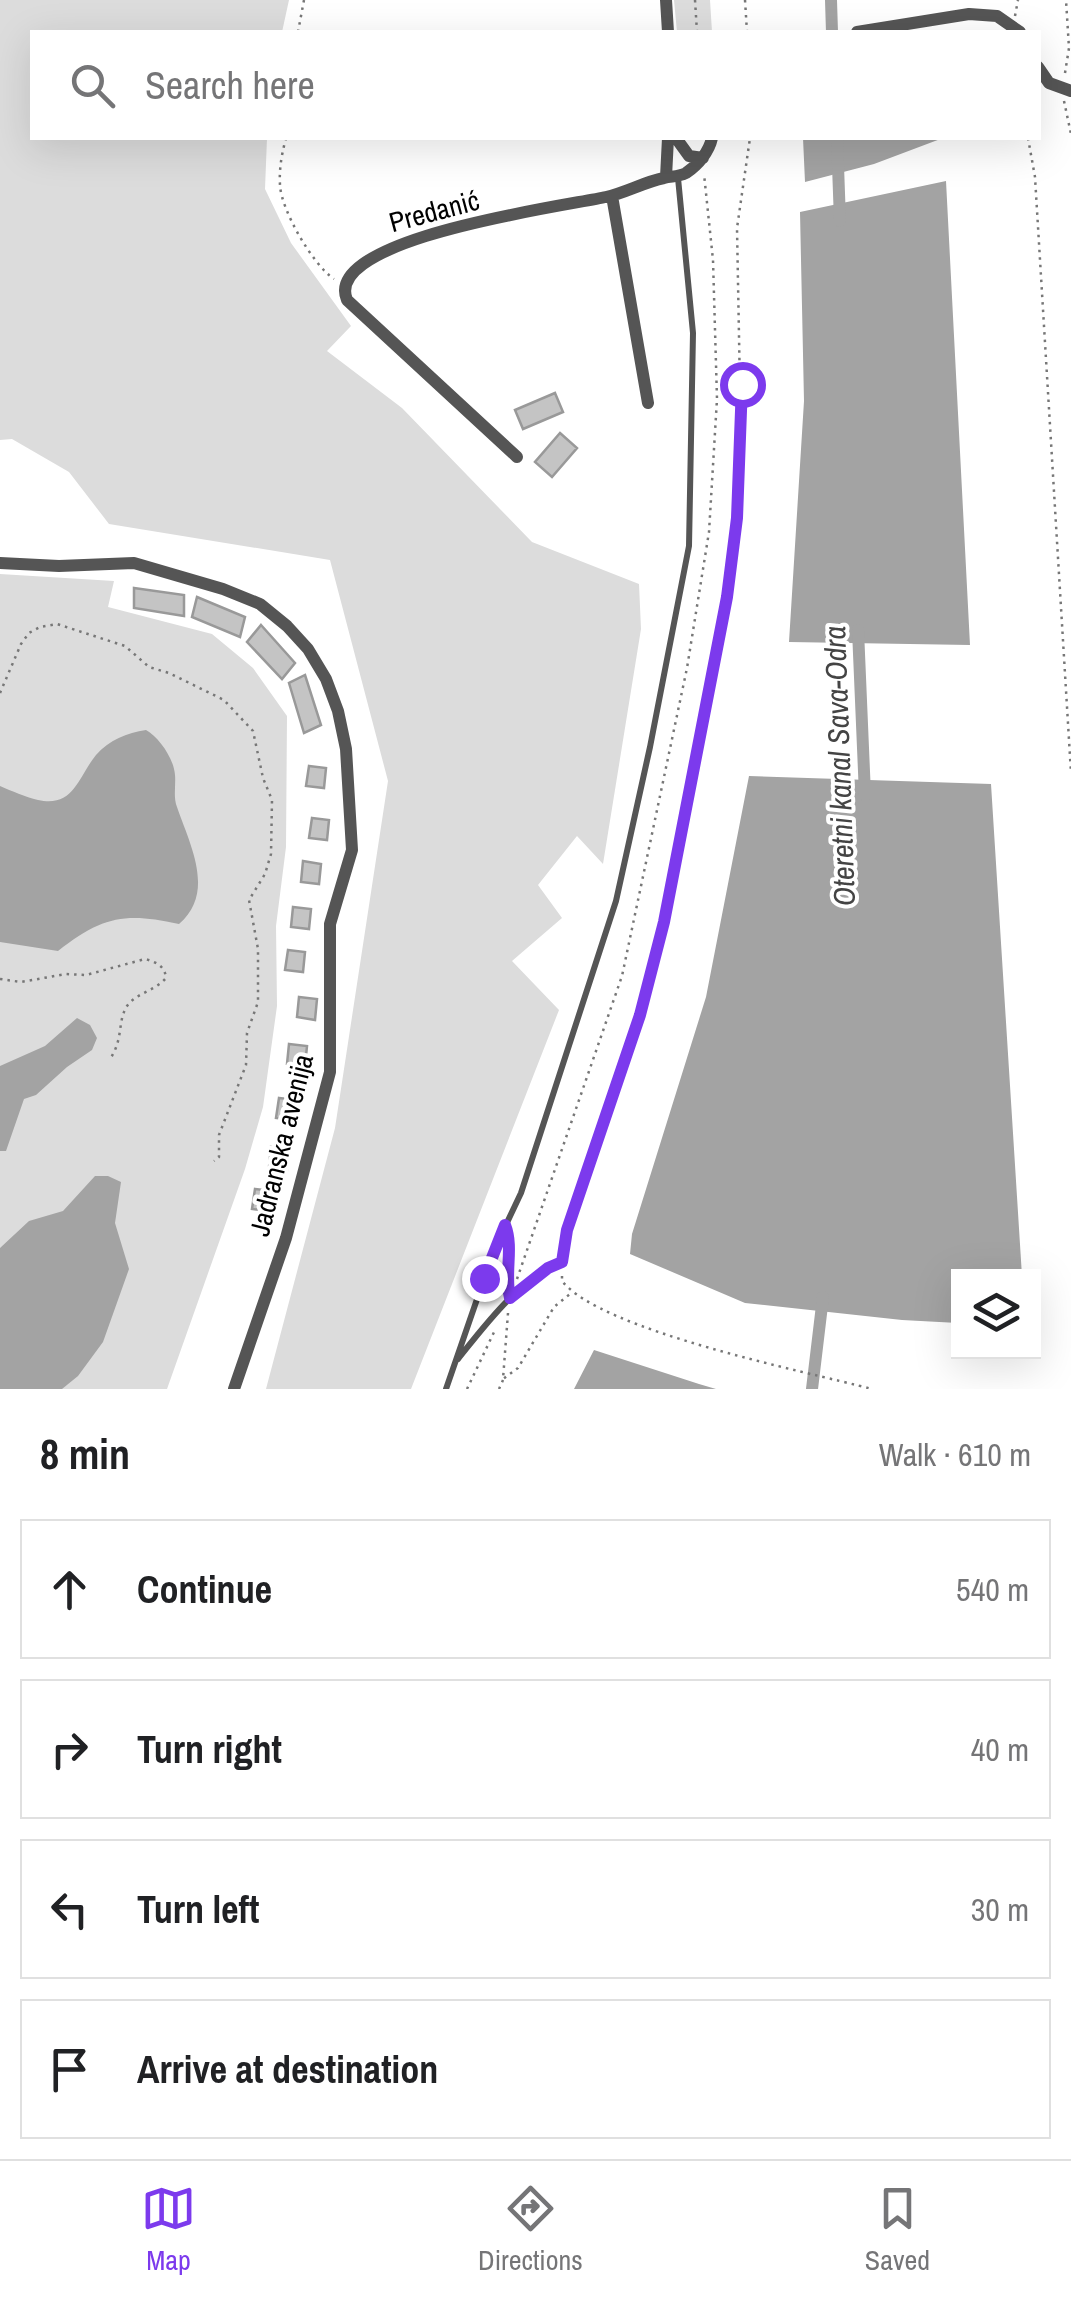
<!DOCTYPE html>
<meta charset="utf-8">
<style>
:root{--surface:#fff;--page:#f6f6f6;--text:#202124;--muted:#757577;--line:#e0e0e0;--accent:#7c3aed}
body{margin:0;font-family:"Archivo Narrow",sans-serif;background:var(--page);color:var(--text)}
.controls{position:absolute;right:30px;bottom:30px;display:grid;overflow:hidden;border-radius:0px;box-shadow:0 10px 40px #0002}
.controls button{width:90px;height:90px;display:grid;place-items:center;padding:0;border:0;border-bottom:2px solid var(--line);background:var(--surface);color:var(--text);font:50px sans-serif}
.stop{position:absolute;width:30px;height:30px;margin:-22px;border:8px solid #7c3aed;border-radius:50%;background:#fff}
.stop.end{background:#7c3aed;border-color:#fff;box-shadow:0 2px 10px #0008}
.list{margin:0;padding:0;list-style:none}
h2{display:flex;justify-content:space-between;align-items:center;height:130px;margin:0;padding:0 40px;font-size:42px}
h2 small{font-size:32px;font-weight:400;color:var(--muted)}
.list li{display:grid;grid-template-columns:65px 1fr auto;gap:30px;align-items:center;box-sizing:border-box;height:140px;margin:0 20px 20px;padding:0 20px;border:2px solid var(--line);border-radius:0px}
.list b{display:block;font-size:38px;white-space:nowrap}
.list em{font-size:32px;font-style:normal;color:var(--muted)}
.icon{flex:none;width:55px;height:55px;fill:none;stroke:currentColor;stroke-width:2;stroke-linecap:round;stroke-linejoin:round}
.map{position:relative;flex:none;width:1071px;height:1389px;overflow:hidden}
.search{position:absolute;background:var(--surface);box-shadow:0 10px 40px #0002;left:30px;right:30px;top:30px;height:110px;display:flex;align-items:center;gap:25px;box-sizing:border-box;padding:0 35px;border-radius:0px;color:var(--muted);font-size:38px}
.sheet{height:770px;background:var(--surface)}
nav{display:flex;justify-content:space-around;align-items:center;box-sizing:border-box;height:140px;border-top:2px solid var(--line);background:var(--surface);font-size:28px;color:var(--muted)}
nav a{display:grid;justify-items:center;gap:5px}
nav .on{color:var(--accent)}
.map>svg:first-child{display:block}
</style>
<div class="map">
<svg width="1071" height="1389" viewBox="0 0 1071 1389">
<rect width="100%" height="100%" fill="#fff"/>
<path fill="#dcdcdc" d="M0,0H289L282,32H32V138H267L265,189L291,243L351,326L327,351L402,408L532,542L639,584L641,629L603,864L577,836L538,885L562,918L512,961L559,1010L411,1389H266L335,1128L388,781L330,560L109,524L69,472L12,439L0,440Z
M674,0H710L712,32H677Z
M0,574L114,581L108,607L212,634L253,668L287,716L286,847L276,926L277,1006L263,1107L245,1169L167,1389H0Z"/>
<path fill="#a3a3a3" d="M803,138H943L874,164L805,182Z
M946,181L970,645L789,642L804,401L800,212Z
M146,730C159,737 174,759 175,775C176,785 173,797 177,807C190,845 216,892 179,924C126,912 102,916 58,951L0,942V786C12,791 25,797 38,800C74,808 78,777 96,755C109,740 127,733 146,730Z
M749,776L991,784L1022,1276H958V1323L902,1320L745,1303L630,1254L632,1234L706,997Z
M77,1018L90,1025L97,1038L92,1050L67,1067L36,1095L24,1099L6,1151H0V1066L45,1046Z
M95,1176H108L121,1182L115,1223L129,1269L103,1342L78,1376L62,1389H0V1248L29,1221L63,1211Z
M594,1350L699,1384L716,1389H574Z"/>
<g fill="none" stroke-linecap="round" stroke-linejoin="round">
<path stroke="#a3a3a3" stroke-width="12" d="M831,0L832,32
M837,138L840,221
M858,630L865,795
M812,1389L823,1297"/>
</g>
<path fill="#c4c4c4" stroke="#999" stroke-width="2.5" d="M555,393L563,412L523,429L515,410Z
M560,433L577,448L552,477L535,462Z
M134,588L184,595V616L134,608Z
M197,597L245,617L240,637L192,617Z
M261,625L295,663L282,679L247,642Z
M305,675L321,725L304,733L289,683Z
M309,766L326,768L324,788L306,786Z
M312,818L329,820L327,840L309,838Z
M303,861L321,864L319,884L301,882Z
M293,907L311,909L309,929L291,927Z
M288,950L305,952L303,972L285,970Z
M299,997L317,999L315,1020L297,1017Z
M289,1044L307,1046L305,1066L287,1064Z
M279,1098L297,1100L294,1120L276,1118Z
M271,1147L289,1149L287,1170L269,1167Z
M255,1189L273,1191L270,1211L252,1209Z"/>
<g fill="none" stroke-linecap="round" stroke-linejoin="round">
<path stroke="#777" stroke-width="2.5" stroke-dasharray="2.5 5" stroke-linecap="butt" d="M695,0L697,32
M745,0L747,32
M1015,16L1018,0
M298,32L304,0
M1065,73L1069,48L1066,0
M1064,101L1071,134
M286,138C282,153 279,168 280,185C281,210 313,265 334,279
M1028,138L1035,177L1071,773
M0,693L21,644L29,633L40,627L57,624L125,646L149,667L169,673L224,700L253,731L263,778L272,800L271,854L265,874L249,900L258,949V1002L247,1033L246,1065L219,1135V1157L214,1161
M0,979L21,982L66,974L86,975L145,959C156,962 165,966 166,978C155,991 136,993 127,1006C117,1022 124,1038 110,1059
M564,1253L567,1230L640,1015L665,922L727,597L737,518L741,444L737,228L750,138
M562,1276V1281C602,1331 804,1371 872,1389
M517,1279L622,976L687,668L709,532L717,399L713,260L704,174
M507,1285L510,1239
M508,1313L503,1379L518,1368L554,1307L570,1294
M467,1389L496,1328
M499,1389L503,1380"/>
<path stroke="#555" stroke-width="6" d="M458,1359C487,1323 518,1280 562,1263
M446,1389L494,1250L521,1193L616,901L650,747L689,546L693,333L678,178"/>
<path stroke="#555" stroke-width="12" d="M666,0L668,32
M857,32L969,14L997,16L1020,32
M1038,67L1049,83L1071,91
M676,138L689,156L703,158
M666,177L668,138
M612,196L648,403
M517,457L347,300C321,238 565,206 606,197C625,193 644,182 664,178C672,176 678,177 686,173C698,165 709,152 712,138
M0,563L59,566L134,563L223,589L260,604L287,626L308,649L326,679L338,711L346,749L352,850L330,924V1072L286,1238L234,1389"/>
</g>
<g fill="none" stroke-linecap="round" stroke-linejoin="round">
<path stroke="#7c3aed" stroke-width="12" d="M484,1278L505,1225C514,1248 504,1274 510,1298L548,1268L562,1262L567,1230L640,1015L664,922L727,597L737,518L742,384"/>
</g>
<g text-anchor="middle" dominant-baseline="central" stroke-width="8" stroke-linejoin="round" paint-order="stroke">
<g font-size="28" fill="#000" stroke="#fff">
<text transform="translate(434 211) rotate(-15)">Predanić</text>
<text transform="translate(281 1145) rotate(-76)">Jadranska avenija</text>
</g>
<g font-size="30" font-style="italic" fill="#444" stroke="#fff">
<text transform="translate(839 766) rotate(-92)">Oteretni kanal Sava-Odra</text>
</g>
</g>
</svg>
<div class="controls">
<button><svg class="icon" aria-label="layers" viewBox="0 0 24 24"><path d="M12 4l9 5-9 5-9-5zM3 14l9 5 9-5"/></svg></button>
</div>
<div class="stop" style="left:742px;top:384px"></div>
<div class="stop end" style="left:484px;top:1278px"></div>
<div class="search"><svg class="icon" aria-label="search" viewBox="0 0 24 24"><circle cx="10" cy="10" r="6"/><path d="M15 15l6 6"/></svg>Search here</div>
</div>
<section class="sheet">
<h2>8 min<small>Walk · 610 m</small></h2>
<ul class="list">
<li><svg class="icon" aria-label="ahead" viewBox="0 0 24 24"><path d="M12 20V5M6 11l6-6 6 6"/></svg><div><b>Continue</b></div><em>540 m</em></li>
<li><svg class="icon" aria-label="right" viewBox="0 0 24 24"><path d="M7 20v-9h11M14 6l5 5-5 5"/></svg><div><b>Turn right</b></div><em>40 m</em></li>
<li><svg class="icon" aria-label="left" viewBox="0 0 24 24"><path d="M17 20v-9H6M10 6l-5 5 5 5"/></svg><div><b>Turn left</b></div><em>30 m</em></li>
<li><svg class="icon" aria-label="arrive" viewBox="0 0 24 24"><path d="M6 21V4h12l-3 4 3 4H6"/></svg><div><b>Arrive at destination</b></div></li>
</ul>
</section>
<nav>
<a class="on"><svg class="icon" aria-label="map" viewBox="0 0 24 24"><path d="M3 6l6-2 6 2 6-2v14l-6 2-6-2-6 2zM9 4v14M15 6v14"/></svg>Map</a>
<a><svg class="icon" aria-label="directions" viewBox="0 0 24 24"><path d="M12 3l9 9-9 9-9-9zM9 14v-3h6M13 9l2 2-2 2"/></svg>Directions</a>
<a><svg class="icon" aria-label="saved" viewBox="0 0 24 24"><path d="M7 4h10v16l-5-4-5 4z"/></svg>Saved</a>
</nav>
